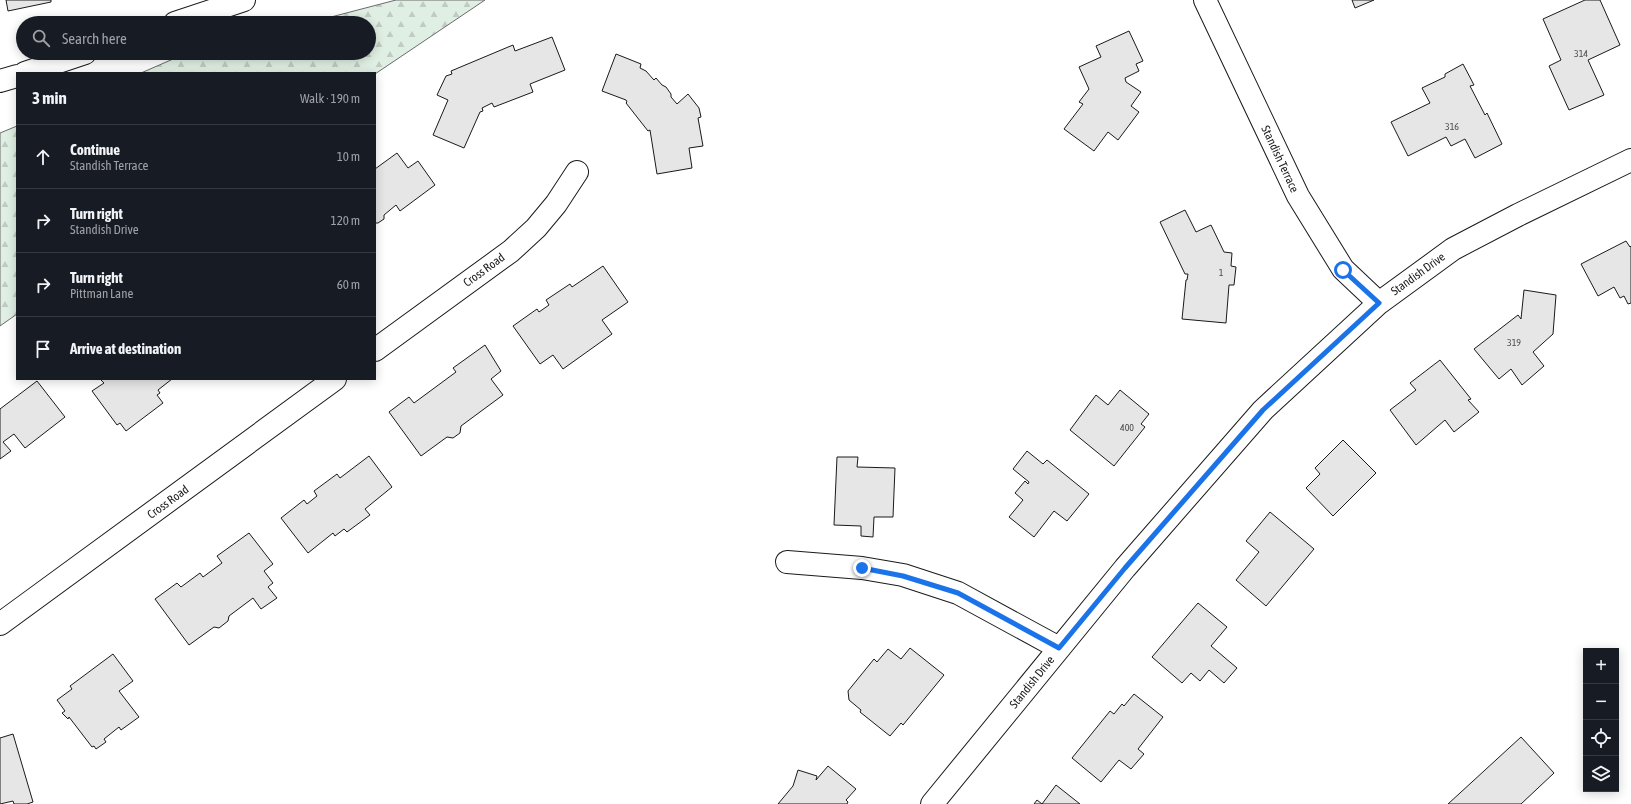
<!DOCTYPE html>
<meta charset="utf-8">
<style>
:root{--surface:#171b24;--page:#242831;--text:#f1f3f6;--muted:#9ea1a6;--line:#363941}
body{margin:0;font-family:"Asap Condensed",sans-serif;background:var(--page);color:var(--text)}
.controls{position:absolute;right:12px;bottom:12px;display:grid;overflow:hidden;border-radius:0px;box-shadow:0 2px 10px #0003}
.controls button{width:36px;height:36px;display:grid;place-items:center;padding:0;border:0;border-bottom:1px solid var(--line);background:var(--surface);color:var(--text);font:20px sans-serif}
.stop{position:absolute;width:12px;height:12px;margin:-9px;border:3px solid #1a73e8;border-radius:50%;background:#fff}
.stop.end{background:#1a73e8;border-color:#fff;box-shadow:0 1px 4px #0008}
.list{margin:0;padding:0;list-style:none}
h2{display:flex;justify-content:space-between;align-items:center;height:52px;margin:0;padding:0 16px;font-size:17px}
h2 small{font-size:13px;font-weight:400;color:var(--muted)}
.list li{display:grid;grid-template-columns:26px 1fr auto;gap:12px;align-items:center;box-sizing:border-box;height:64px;padding:0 16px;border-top:1px solid var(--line)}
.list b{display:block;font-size:15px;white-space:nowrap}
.list p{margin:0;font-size:13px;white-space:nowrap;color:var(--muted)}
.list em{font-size:13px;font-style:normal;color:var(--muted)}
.icon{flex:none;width:22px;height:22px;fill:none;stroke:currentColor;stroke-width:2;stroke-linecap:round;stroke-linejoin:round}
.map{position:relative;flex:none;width:1631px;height:804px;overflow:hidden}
.search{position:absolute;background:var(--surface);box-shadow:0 2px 10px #0003;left:16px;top:16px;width:360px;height:44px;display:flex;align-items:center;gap:10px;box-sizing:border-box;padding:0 14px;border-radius:22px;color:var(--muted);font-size:15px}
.panel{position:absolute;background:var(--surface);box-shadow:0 2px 10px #0003;left:16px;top:72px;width:360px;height:308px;border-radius:0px}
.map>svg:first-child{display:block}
</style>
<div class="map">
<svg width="1631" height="804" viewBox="0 0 1631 804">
<defs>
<pattern id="forest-firs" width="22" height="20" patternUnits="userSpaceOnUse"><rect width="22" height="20" fill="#e0efe3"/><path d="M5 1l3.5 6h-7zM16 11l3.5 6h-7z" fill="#c0ccc2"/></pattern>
</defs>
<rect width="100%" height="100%" fill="#fff"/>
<path fill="url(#forest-firs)" stroke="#6a6a6a" d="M396,0H485L375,74L141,73L180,56L193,53H369V23H308Z
M17,126V314L0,326V133Z"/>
<path fill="#e6e6e6" stroke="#1a1a1a" d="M6,0H51V2L8,11Z
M1352,0H1374L1355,8Z
M1585,0H1600L1620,45L1588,60L1604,95L1569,110L1549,66L1561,60L1543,19Z
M1129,31L1143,61L1136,64L1139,71L1125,78L1126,82L1141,92L1131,106L1139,112L1118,140L1108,132L1094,151L1064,129L1083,104L1079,102L1089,89L1079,67L1101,57L1096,46Z
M552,37L565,70L530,84L533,92L494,107L492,103L482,108L483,111L480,112L464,148L433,135L448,100L437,95L446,76L452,74L451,71L513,45L515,51Z
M616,54L641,64L640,68L646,71L654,80L656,78L662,85L666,87L671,94V97L677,104L688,94L699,108L701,117L698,118L703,146L689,148L692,168L657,174L650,130L648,131L626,103L627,102L626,100L602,91Z
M1463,64L1474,85L1470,86L1485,115L1487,113L1502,144L1475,158L1465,139L1451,146L1446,137L1408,156L1391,122L1430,103L1422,88L1445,77V74Z
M397,153L408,168L418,161L435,185L400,211L396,205L384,215V219L378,223H375V169Z
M1185,210L1196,232L1211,225L1224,252L1232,253L1231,266L1236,267L1234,285H1229L1226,323L1182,319L1186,280H1187L1188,274H1185L1160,222Z
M1626,241L1630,247L1631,246V303L1628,304L1624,296L1620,298L1614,287L1598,296L1581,264Z
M603,266L628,302L602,320L612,334L563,369L553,355L540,364L513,326L537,309L539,312L549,305L546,300L570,284L572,287Z
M1524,290L1556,295L1553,334L1533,352L1544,366L1522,385L1511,369L1499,379L1474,349L1518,315L1521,319Z
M485,345L501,371L491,379L503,395L461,426L460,433L453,438L447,437L421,456L389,412L409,397L414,403L456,372L453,368Z
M1440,360L1471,399L1468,400L1479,412L1454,432L1445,420L1416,445L1390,410L1416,390L1410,383Z
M100,379H172L158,390L160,393L157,395L163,403L126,431L120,423L117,425L92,391L104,383Z
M37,381L65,417L25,448L14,434L3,442L11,451L0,459V409Z
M1120,390L1149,414L1141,424L1145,427L1114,466L1070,430L1096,395L1108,405Z
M1343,440L1376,473L1333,516L1306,488L1320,474L1315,468Z
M1027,451L1043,464L1047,460L1089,494L1067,521L1054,511L1034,537L1009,517L1023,500L1015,493L1025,481L1028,484L1029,482L1013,469Z
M369,456L392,487L365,509L370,515L347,532L344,529L335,536L333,533L308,553L281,518L304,500L307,504L317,496L314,491L337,474L340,478Z
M837,457H858L857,467L895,468L893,517H874L873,537L861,536V526L834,525Z
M1270,512L1314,549L1266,606L1236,580L1259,552L1246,541Z
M249,533L273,564L264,571L273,583L268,587L277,598L261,609L253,598L229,616L228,621L219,628L214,627L189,645L155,599L177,583L181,587L200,573L203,577L222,563L217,556Z
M1198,603L1227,627L1211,646L1237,668L1224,683L1209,670L1200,681L1191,673L1182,683L1152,657Z
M910,648L944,675L903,725L901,723L890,736L860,712L861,710L849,700L848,691L874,659L877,662L888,649L901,659Z
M113,654L133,681L119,691L139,717L121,730L119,727L104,739L106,742L96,749L94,746L92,747L69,717L68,719L62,713L65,711L57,700L72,689L70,686Z
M1134,694L1163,717L1138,749L1144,754L1131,769L1119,760L1101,782L1072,758L1110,711L1114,714L1122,704L1124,706Z
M13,734L33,802L27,804H14L13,801L0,804V738Z
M1521,737L1554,773L1521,804H1448Z
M828,766L856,789L846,800L848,802L847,804H778L793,786L798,770L817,776L816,780Z
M1056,785L1080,804H1034L1037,800L1042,804Z"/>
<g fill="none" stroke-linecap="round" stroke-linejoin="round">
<defs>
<path id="street" d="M1205,0L1298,196L1343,269L1379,303
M175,23L244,0
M25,73L85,53
M0,81L17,76
M375,350L511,251L536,228L556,204L577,172
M787,562L862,568L903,575L958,593L1059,648
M0,624L335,379
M932,804L1125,568L1263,410L1379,303L1453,249L1518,215L1631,160"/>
</defs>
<use href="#street" stroke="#1a1a1a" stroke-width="24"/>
<use href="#street" stroke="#fff" stroke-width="22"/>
</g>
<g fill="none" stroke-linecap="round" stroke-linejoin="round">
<path stroke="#1a73e8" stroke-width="5" d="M862,568L903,576L958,593L1059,648L1125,568L1263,410L1379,303L1343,270"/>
</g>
<g text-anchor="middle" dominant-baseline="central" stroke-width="3" stroke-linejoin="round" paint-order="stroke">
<g font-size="10" fill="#4d4d4d">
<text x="1581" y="53">314</text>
<text x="1452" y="126">316</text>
<text x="1221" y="272">1</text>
<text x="1514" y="342">319</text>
<text x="1127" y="427">400</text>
</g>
<g font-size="12" fill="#1a1a1a" stroke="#fff">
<text transform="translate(1280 159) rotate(65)">Standish Terrace</text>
<text transform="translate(484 270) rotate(-36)">Cross Road</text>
<text transform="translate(1418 274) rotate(-36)">Standish Drive</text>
<text transform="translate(168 502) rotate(-36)">Cross Road</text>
<text transform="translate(1032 682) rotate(-51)">Standish Drive</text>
</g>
</g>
</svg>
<div class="controls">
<button>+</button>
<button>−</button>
<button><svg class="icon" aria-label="locate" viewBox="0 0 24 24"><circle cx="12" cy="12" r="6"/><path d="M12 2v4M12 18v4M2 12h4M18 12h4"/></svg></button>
<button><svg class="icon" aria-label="layers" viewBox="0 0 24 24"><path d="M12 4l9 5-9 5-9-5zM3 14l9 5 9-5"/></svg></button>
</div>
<div class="stop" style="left:1343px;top:270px"></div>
<div class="stop end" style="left:862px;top:568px"></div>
<div class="search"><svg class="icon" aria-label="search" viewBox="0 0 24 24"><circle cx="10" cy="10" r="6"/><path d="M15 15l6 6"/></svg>Search here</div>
<section class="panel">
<h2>3 min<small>Walk · 190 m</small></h2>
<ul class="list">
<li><svg class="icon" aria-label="ahead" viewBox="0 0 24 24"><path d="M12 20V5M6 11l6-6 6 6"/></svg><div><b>Continue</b><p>Standish Terrace</p></div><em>10 m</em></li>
<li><svg class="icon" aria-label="right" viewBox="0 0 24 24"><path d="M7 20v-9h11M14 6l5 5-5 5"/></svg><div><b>Turn right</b><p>Standish Drive</p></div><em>120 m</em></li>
<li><svg class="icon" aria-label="right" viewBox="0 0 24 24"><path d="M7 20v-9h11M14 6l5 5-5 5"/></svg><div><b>Turn right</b><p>Pittman Lane</p></div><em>60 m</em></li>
<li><svg class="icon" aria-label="arrive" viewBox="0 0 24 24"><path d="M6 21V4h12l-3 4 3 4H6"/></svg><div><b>Arrive at destination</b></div></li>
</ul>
</section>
</div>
